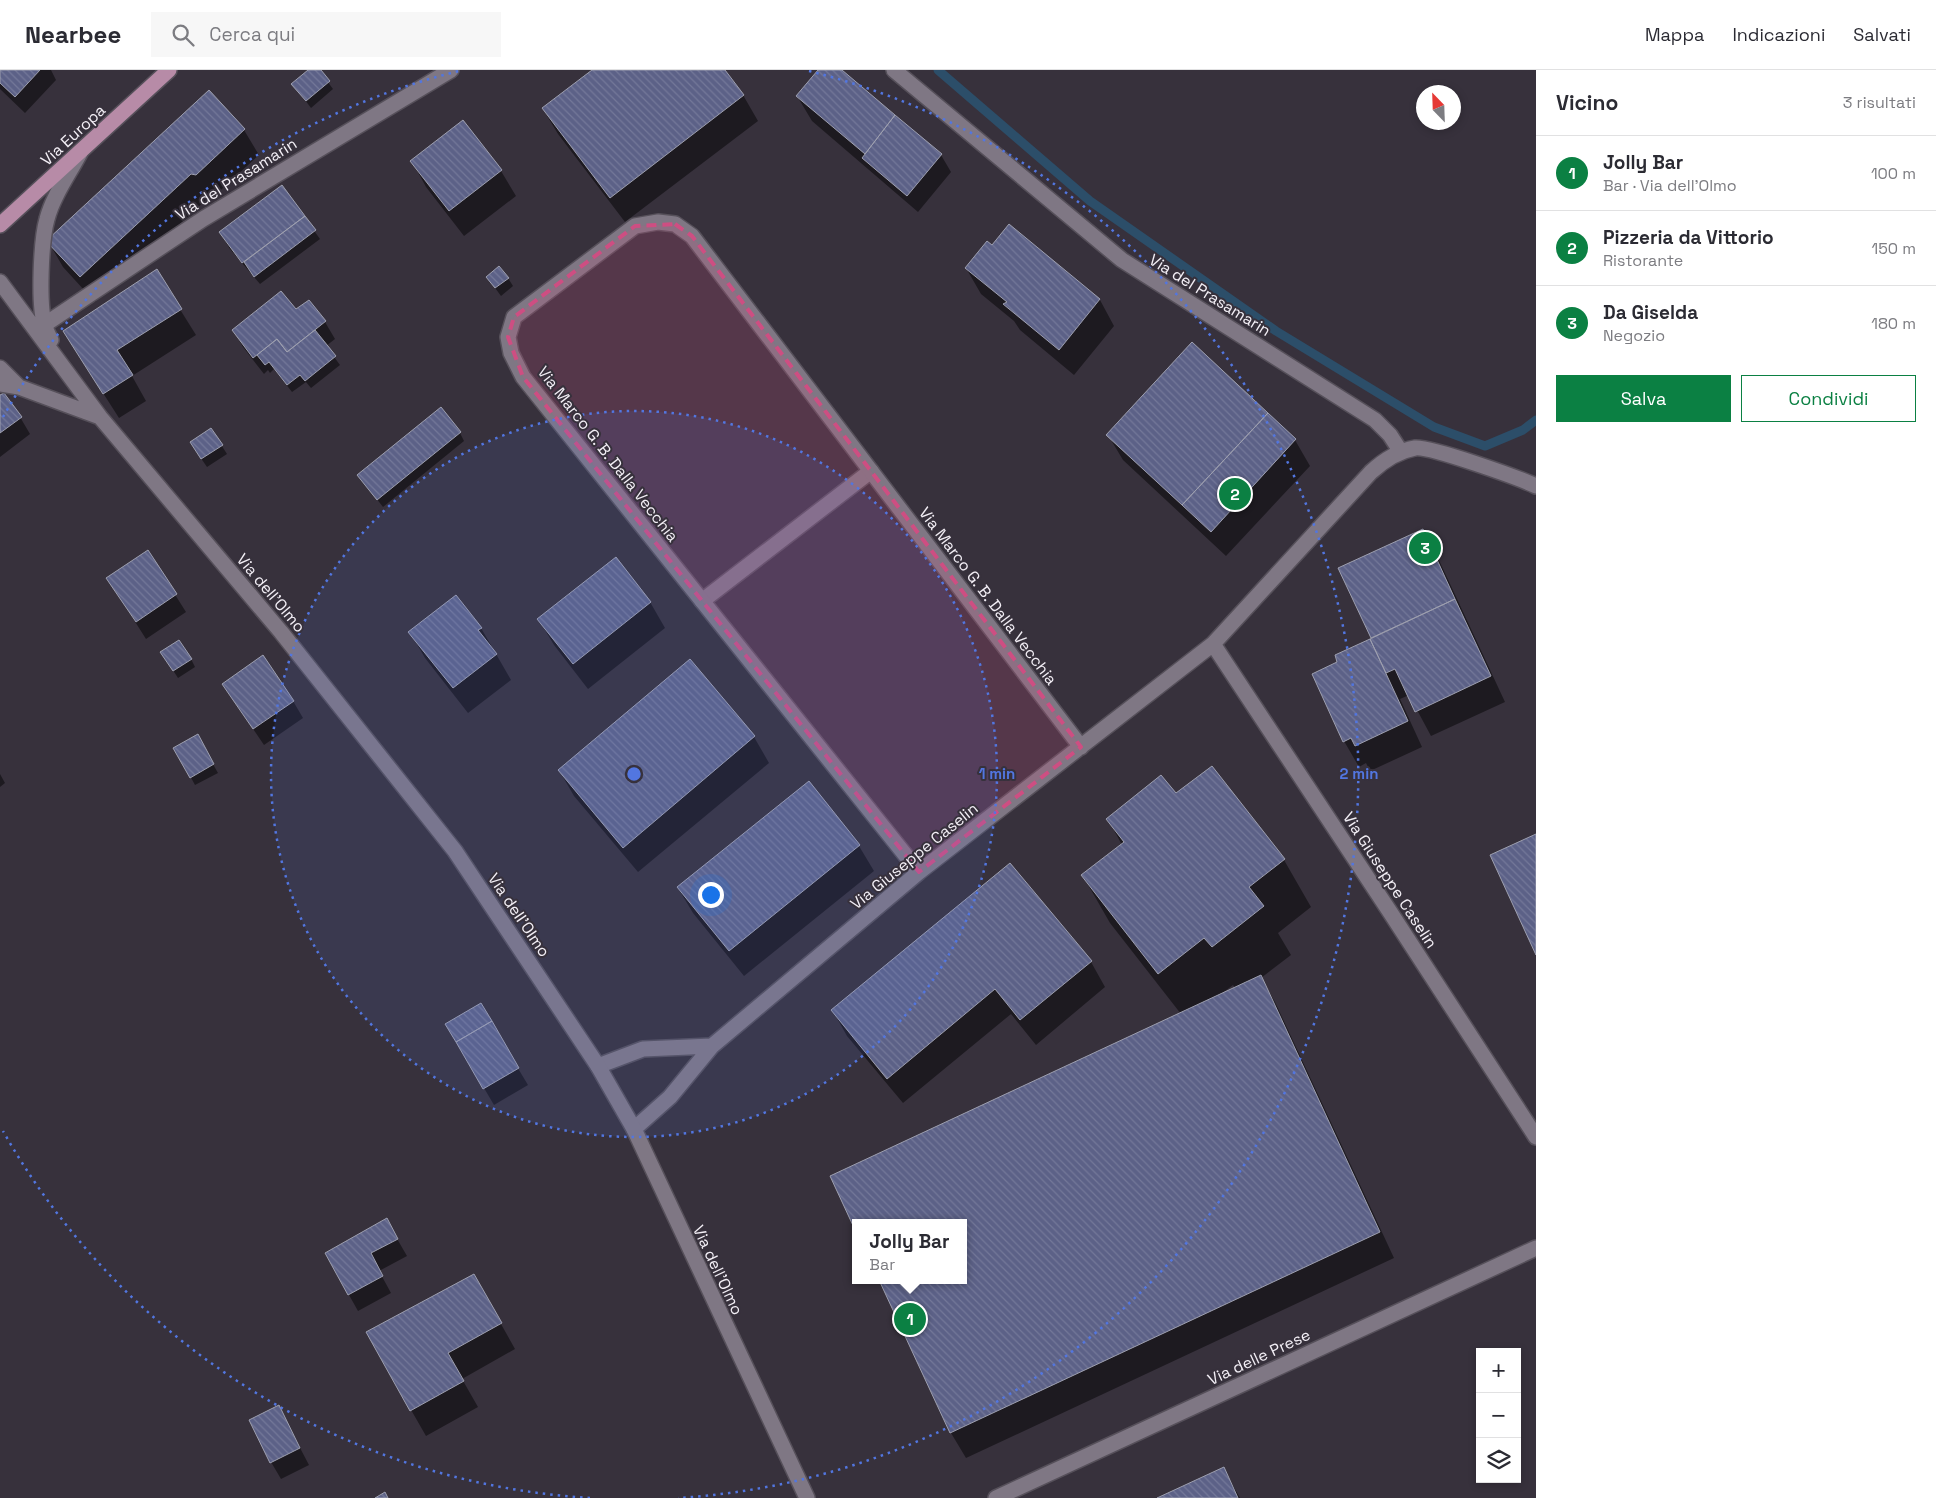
<!DOCTYPE html>
<html lang="it">
<meta charset="utf-8">
<style>
:root{--surface:#fff;--page:#f7f7f7;--text:#2b2b33;--muted:#7c7c81;--line:#e1e1e2;--accent:#0b8043}
body{margin:0;font-family:"Space Grotesk",sans-serif;background:var(--page);color:var(--text)}
.controls{position:absolute;right:15px;bottom:15px;display:grid;overflow:hidden;border-radius:0px;box-shadow:0 2px 8px #0003}
.controls button{width:45px;height:45px;display:grid;place-items:center;padding:0;border:0;border-bottom:1px solid var(--line);background:var(--surface);color:var(--text);font:25px sans-serif}
.compass{position:absolute;left:1416px;top:15px;width:45px;height:45px;border-radius:50%;background:var(--surface);box-shadow:0 2px 8px #0003;rotate:337deg}
.you{position:absolute;left:710px;top:824px;width:18px;height:18px;margin:-12px;border:4px solid #fff;border-radius:50%;background:#1a73e8;box-shadow:0 0 0 8px #1a73e833}
.badge{display:grid;place-items:center;width:32px;height:32px;border-radius:50%;background:var(--accent);color:#fff;font-size:16px;font-weight:700}
.pin{position:absolute;translate:-50% -50%;border:2px solid #fff;box-shadow:0 1px 5px #0006}
.popup{position:absolute;left:852px;top:1149px;width:115px;height:65px;box-sizing:border-box;display:grid;place-content:center;border-radius:0px;background:var(--surface);filter:drop-shadow(0 1px 4px #0005);font-size:16px;white-space:nowrap;color:var(--muted)}
.popup b{font-size:19px;color:var(--text)}
.popup::after{content:'';position:absolute;left:50%;top:100%;margin-left:-10px;border:10px solid transparent;border-top-color:var(--surface)}
.list{margin:0;padding:0;list-style:none}
h2{display:flex;justify-content:space-between;align-items:center;height:65px;margin:0;padding:0 20px;font-size:21px}
h2 small{font-size:16px;font-weight:400;color:var(--muted)}
.list li{display:grid;grid-template-columns:32px 1fr auto;gap:15px;align-items:center;box-sizing:border-box;height:75px;padding:0 20px;border-top:1px solid var(--line)}
.list b{display:block;font-size:19px;white-space:nowrap}
.list p{margin:0;font-size:16px;white-space:nowrap;color:var(--muted)}
.list em{font-size:16px;font-style:normal;color:var(--muted)}
.actions{display:flex;gap:10px;padding:15px 20px}
.actions a{flex:1;padding:11px 0;border:1px solid var(--accent);border-radius:0px;text-align:center;font-size:18px;color:var(--accent)}
.actions .main{background:var(--accent);color:#fff}
.icon{flex:none;width:28px;height:28px;fill:none;stroke:currentColor;stroke-width:2;stroke-linecap:round;stroke-linejoin:round}
.map{position:relative;flex:none;width:1536px;height:1428px;overflow:hidden}
header{display:flex;align-items:center;gap:30px;box-sizing:border-box;height:70px;padding:0 25px;background:var(--surface);border-bottom:1px solid var(--line)}
header strong{font-size:24px}
nav{display:flex;gap:28px;margin-inline-start:auto;font-size:18px}
.search{width:350px;height:45px;background:var(--page);display:flex;align-items:center;gap:12px;box-sizing:border-box;padding:0 18px;border-radius:0px;color:var(--muted);font-size:19px}
main{display:flex}
aside{flex:1;background:var(--surface)}
.map>svg:first-child{display:block}
</style>
<header>
<strong>Nearbee</strong>
<div class="search"><svg class="icon" aria-label="search" viewBox="0 0 24 24"><circle cx="10" cy="10" r="6"/><path d="M15 15l6 6"/></svg>Cerca qui</div>
<nav><a>Mappa</a><a>Indicazioni</a><a>Salvati</a></nav>
</header>
<main>
<div class="map">
<svg width="1536" height="1428" viewBox="0 0 1536 1428">
<defs>
<pattern id="building-back-hatch" width="6" height="6" patternUnits="userSpaceOnUse" patternTransform="scale(1.25)"><rect width="6" height="6" fill="#5c6187"/><path d="M-1 5l2 2M0 0l6 6M5-1l2 2" fill="none" stroke="#747899"/></pattern>
</defs>
<rect width="100%" height="100%" fill="#37313c"/>
<path fill="#0007" fill-rule="evenodd" d="M0,0H51L56,10L25,43L0,19Z
M310,0H319L333,19L311,38L293,14Z
M594,0H724L743,25L758,51L625,152L558,64L543,39Z
M819,0H841L941,85L951,102L918,142L812,51L797,26Z
M463,51L501,101L516,126L464,166L426,117L412,91Z
M244,60L259,85L210,130H206L95,232L63,197L48,171Z
M282,116L320,169L260,214L230,179L220,162Z
M1009,156L1100,230L1114,256L1074,305L1020,260L1014,251L981,224L966,198L992,177Z
M156,201L196,265L132,306L146,331L119,348L80,287Z
M487,207L508,208L513,216L501,226Z
M308,232L325,252L335,269L326,276L340,295L311,318L306,312L292,322L274,299L270,303L268,300L264,304L243,277L233,260L296,241Z
M1192,274L1295,370L1310,396L1226,486L1123,390L1108,365Z
M0,327L20,347L30,364L0,387Z
M211,359L227,384L207,397L196,381Z
M460,363L464,371L383,437L359,406Z
M1422,460L1437,486L1505,632L1431,666L1409,625L1400,629L1422,677L1370,701L1366,693L1359,697L1344,671L1339,593L1337,586L1372,569L1340,499Z
M148,482L186,542L146,569L108,509Z
M650,532L665,558L588,619L554,575L539,550Z
M481,558L511,610L468,643L425,588L410,562Z
M191,589L195,597L178,608L167,591Z
M690,591L754,667L769,693L638,802L574,726L559,700Z
M223,615L293,631L303,648L264,675Z
M197,666L218,703L195,715L175,678Z
M0,704L5,713L0,717Z
M808,713L859,776L874,801L744,906L693,843L678,818Z
M1108,749L1284,790L1311,837L1278,863L1291,885L1261,908L1275,932L1394,1188L966,1388L951,1363L880,1210H964V1153H856V1159L832,1107L1181,944L1110,853L1083,806L1122,775ZM1233,915L1235,918L1221,924Z
M1091,892L1105,917L1036,975L1011,944L903,1033L847,966L833,941Z
M480,935L528,1015L494,1035L447,955Z
M396,1167L407,1186L379,1201L391,1223L358,1241L326,1184Z
M488,1231L515,1279L462,1309L478,1337L426,1366L367,1263Z
M278,1336L309,1395L281,1409L271,1392Z
M1223,1398L1240,1428H1159Z"/>
<g fill="none" stroke-linecap="round" stroke-linejoin="round">
<path stroke="#2c4e69" stroke-width="9" d="M938,0L1090,131L1276,261L1434,357L1485,376L1523,360L1536,350"/>
</g>
<path fill="url(#building-back-hatch)" stroke="#9d9faf" d="M0,0H40L15,27L0,13Z
M308,0H321L330,11L306,31L291,14Z
M592,0H725L744,25L610,128L542,38Z
M818,0H842L895,45L865,84L796,26Z
M209,20L245,59L196,105L191,104L80,207L46,171Z
M895,45L942,84L907,126L862,88Z
M463,50L502,100L449,141L410,91Z
M282,115L305,146L242,193L219,162Z
M305,146L316,160L254,207L244,192Z
M1009,154L1100,229L1059,280L1003,234L1007,232L965,198L987,171L992,175Z
M499,196L509,208L495,218L486,207Z
M157,199L182,239L117,280L133,305L103,324L63,261Z
M281,221L296,239L309,230L326,251L287,282L277,269L253,288L232,260Z
M315,260L336,286L305,311L300,305L287,315L269,292L265,295L257,285L277,269L287,282Z
M1192,272L1268,343L1182,435L1106,365Z
M4,323L22,347L0,363V325Z
M441,337L461,362L377,430L357,405Z
M1268,343L1296,369L1211,462L1182,435Z
M211,358L223,375L201,389L190,372Z
M1423,459L1455,529L1371,568L1338,498Z
M148,480L177,524L136,552L106,508Z
M616,487L651,532L573,594L537,549Z
M456,525L482,558L478,560L497,584L453,618L408,562Z
M1455,529L1491,606L1415,642L1395,599L1386,603L1370,569Z
M1370,569L1408,651L1355,676L1351,668L1343,672L1312,604L1337,592L1335,585Z
M179,570L192,589L173,601L160,582Z
M263,585L294,631L253,659L222,614Z
M690,589L755,666L623,778L558,700Z
M198,664L214,694L190,708L173,678Z
M1212,696L1285,789L1249,817L1264,836L1212,877L1204,868L1158,904L1081,805L1124,772L1106,749L1161,705L1176,723Z
M809,711L860,775L729,881L677,817Z
M1536,764V885L1490,785Z
M1010,793L1092,891L1020,950L995,919L887,1009L831,940Z
M1261,905L1380,1162L950,1363L879,1210H964V1153H856V1162L830,1106Z
M481,933L492,951L456,972L445,954Z
M492,951L519,998L483,1019L456,972Z
M387,1148L398,1169L371,1183L383,1206L348,1225L325,1183Z
M474,1204L502,1253L448,1283L464,1311L410,1341L366,1262Z
M279,1335L300,1378L270,1393L249,1350Z
M1224,1397L1238,1428H1157Z
M385,1422L388,1428H375Z"/>
<g fill="none" stroke-linecap="round" stroke-linejoin="round">
<defs>
<path id="lane" d="M702,531L871,401"/>
<path id="street" d="M894,0L1122,190L1375,350L1390,365L1401,382
M44,255L203,149L451,0
M1213,574L1390,842L1536,1067
M919,802L523,307L511,283L508,267L514,247L635,156L658,152L675,154L692,166L1081,677
M598,996L643,979L712,976
M634,1059L670,1027L712,976L919,802L1213,574L1371,402C1383,391 1398,381 1415,378C1430,376 1519,408 1536,416
M996,1428L1536,1178"/>
<path id="secondary" d="M0,212L100,347L281,562L455,781L598,996L634,1059L807,1428
M51,270C49,266 46,261 45,256C38,235 41,170 47,149C53,126 69,104 80,83
M0,298L19,317
M0,314L19,317L100,347"/>
<path id="primary" d="M0,155L169,0"/>
</defs>
<use href="#lane" stroke="#56505a" stroke-width="18"/>
<use href="#street" stroke="#56505a" stroke-width="18"/>
<use href="#secondary" stroke="#56505a" stroke-width="18"/>
<use href="#primary" stroke="#56505a" stroke-width="18"/>
<use href="#lane" stroke="#7f7784" stroke-width="15"/>
<use href="#street" stroke="#7f7784" stroke-width="15"/>
<use href="#secondary" stroke="#7f7784" stroke-width="15"/>
<use href="#primary" stroke="#b78ba7" stroke-width="15"/>
</g>
<path fill="#ce4e82" fill-opacity="0.2" stroke="#ce4e82" stroke-width="4" stroke-dasharray="10 6" stroke-linejoin="round" d="M675,154L692,166L1081,677L919,802L523,307L508,267L514,247L635,156Z"/>
<circle cx="634" cy="704" r="363" fill="#5276e0" fill-opacity=".12"/>
<g fill="none" stroke="#5276e0" stroke-width="2.5" stroke-dasharray="2.5 5">
<circle cx="634" cy="704" r="363"/>
<path d="M590 1428A725 725 0 0 1 3 1061M3 347A725 725 0 0 1 459 1M809 1A725 725 0 0 1 678 1428"/>
</g>
<g text-anchor="middle" dominant-baseline="central" stroke-width="4" stroke-linejoin="round" paint-order="stroke">
<g font-size="16" fill="#f3eff6" stroke="#37313c">
<text transform="translate(73 65) rotate(-43)">Via Europa</text>
<text transform="translate(236 109) rotate(-32)">Via del Prasamarin</text>
<text transform="translate(1210 225) rotate(32)">Via del Prasamarin</text>
<text transform="translate(608 384) rotate(52)">Via Marco G. B. Dalla Vecchia</text>
<text transform="translate(271 523) rotate(50)">Via dell'Olmo</text>
<text transform="translate(988 526) rotate(53)">Via Marco G. B. Dalla Vecchia</text>
<text transform="translate(914 786) rotate(-39)">Via Giuseppe Caselin</text>
<text transform="translate(1390 810) rotate(57)">Via Giuseppe Caselin</text>
<text transform="translate(519 845) rotate(56)">Via dell'Olmo</text>
<text transform="translate(718 1200) rotate(65)">Via dell'Olmo</text>
<text transform="translate(1259 1287) rotate(-25)">Via delle Prese</text>
</g>
</g>
<circle cx="634" cy="704" r="8" fill="#5276e0" stroke="#37313c" stroke-width="2.5"/>
<g font-size="15" text-anchor="middle" font-weight="bold" fill="#5276e0" stroke="#37313c" stroke-width="4" stroke-linejoin="round" paint-order="stroke">
<text x="997" y="709">1 min</text>
<text x="1359" y="709">2 min</text>
</g>
</svg>
<div class="controls">
<button>+</button>
<button>−</button>
<button><svg class="icon" aria-label="layers" viewBox="0 0 24 24"><path d="M12 4l9 5-9 5-9-5zM3 14l9 5 9-5"/></svg></button>
</div>
<svg class="compass" viewBox="-18 -18 36 36"><path d="M0-13l5 13h-10z" fill="#e53935"/><path d="M0 13l5-13h-10z" fill="#7c7c81"/></svg>
<div class="you"></div>
<div class="pin badge" style="left:910px;top:1249px">1</div>
<div class="popup"><b>Jolly Bar</b>Bar</div>
<div class="pin badge" style="left:1235px;top:424px">2</div>
<div class="pin badge" style="left:1425px;top:478px">3</div>
</div>
<aside>
<h2>Vicino<small>3 risultati</small></h2>
<ul class="list">
<li><span class="badge">1</span><div><b>Jolly Bar</b><p>Bar · Via dell'Olmo</p></div><em>100 m</em></li>
<li><span class="badge">2</span><div><b>Pizzeria da Vittorio</b><p>Ristorante</p></div><em>150 m</em></li>
<li><span class="badge">3</span><div><b>Da Giselda</b><p>Negozio</p></div><em>180 m</em></li>
</ul>
<div class="actions"><a class="main">Salva</a><a>Condividi</a></div>
</aside>
</main>
